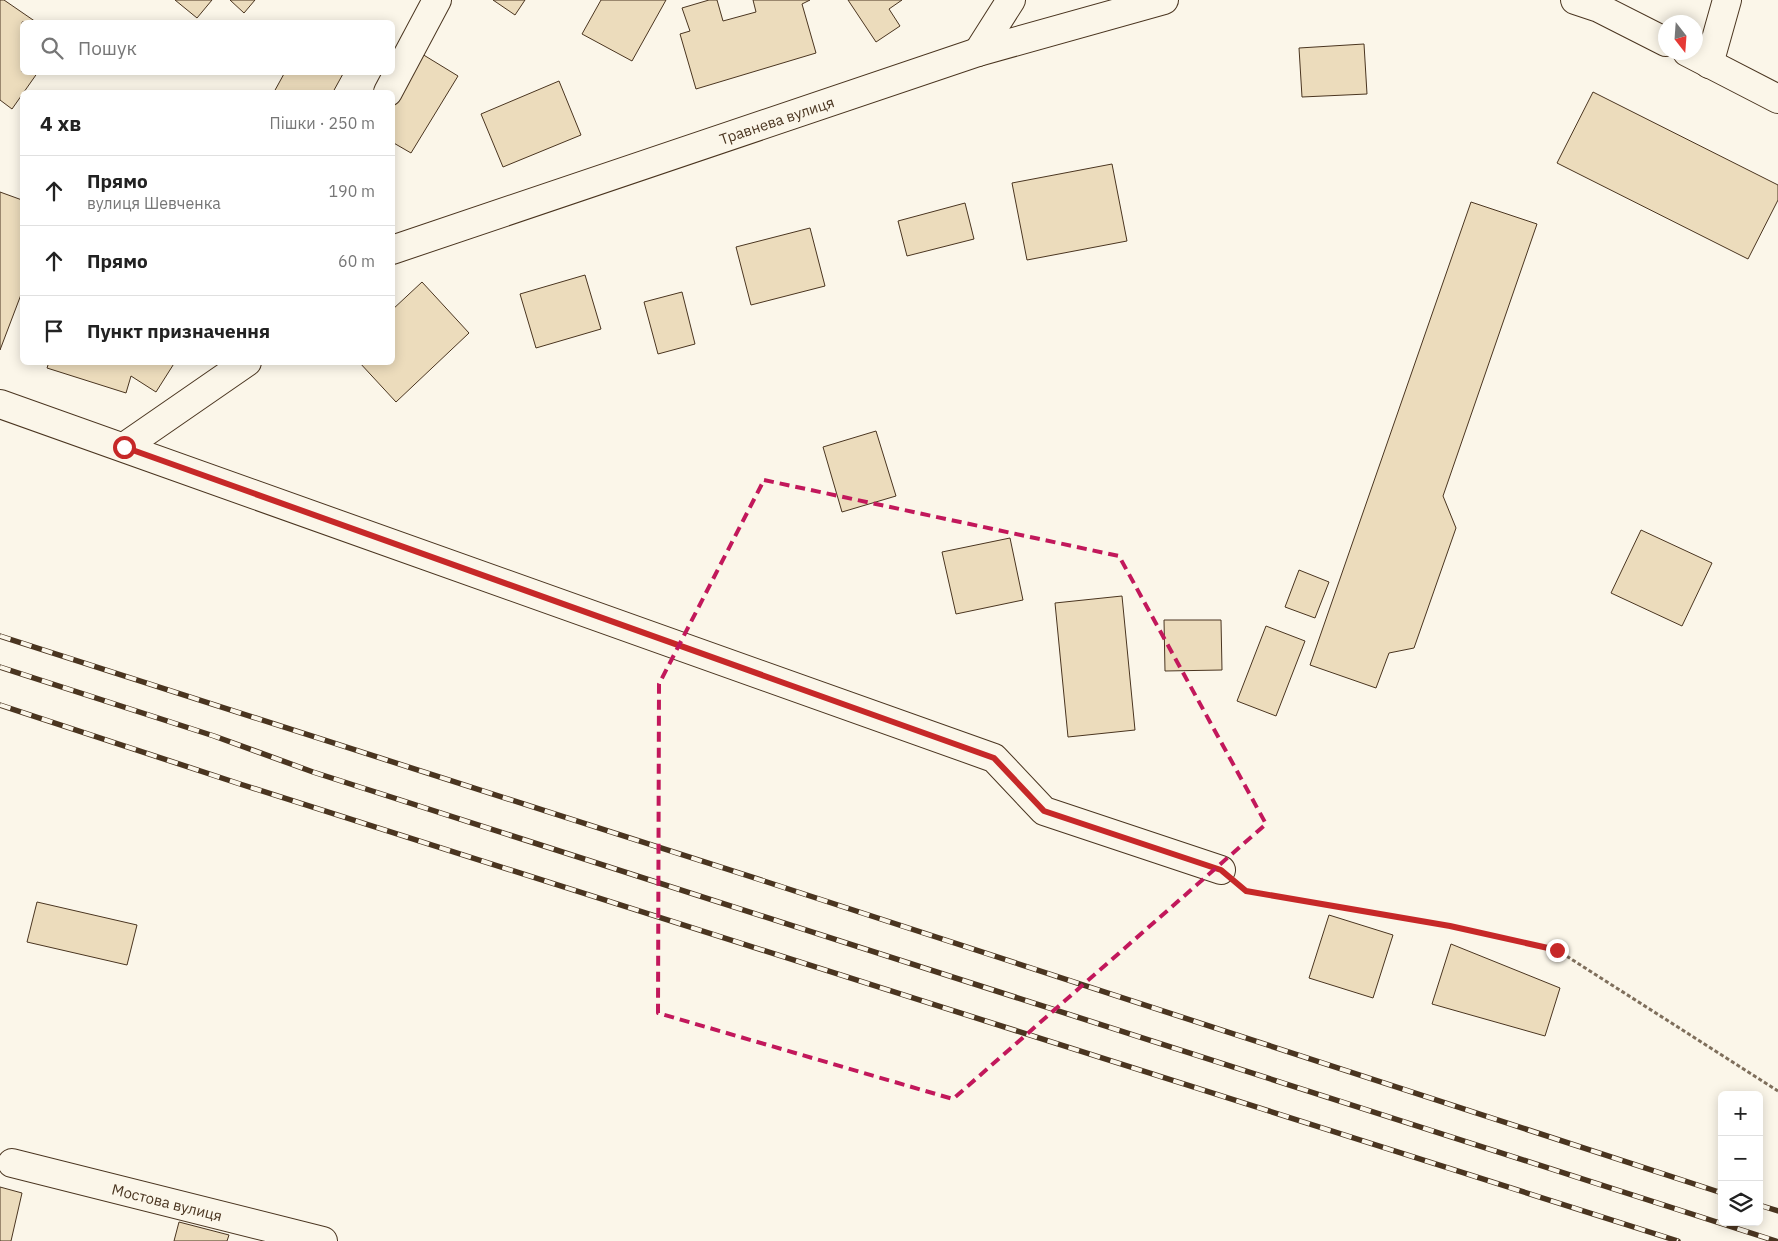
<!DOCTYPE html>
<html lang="uk">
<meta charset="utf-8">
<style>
:root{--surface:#fff;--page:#f6f6f6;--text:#222;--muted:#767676;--line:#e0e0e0}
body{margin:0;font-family:"IBM Plex Sans",sans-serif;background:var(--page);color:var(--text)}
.controls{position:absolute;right:15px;bottom:15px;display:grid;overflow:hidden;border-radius:8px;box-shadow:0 2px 12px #0003}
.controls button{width:45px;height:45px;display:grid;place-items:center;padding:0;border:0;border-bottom:1px solid var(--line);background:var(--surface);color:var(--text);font:25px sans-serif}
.compass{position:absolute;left:1658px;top:15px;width:45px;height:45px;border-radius:50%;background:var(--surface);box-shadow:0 2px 12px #0003;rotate:163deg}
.stop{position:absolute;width:15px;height:15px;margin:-11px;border:4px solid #c62828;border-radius:50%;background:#fff}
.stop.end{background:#c62828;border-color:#fff;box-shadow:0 1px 5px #0008}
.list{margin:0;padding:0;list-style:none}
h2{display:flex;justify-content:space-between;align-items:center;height:65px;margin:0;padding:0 20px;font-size:21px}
h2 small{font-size:16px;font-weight:400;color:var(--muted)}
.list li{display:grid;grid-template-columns:32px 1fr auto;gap:15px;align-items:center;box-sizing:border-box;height:70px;padding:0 20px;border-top:1px solid var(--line)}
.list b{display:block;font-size:19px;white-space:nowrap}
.list p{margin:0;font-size:16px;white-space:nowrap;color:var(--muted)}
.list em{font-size:16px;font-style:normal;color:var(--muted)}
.icon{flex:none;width:28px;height:28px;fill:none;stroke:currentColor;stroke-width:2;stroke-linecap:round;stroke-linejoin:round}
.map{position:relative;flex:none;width:1778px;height:1241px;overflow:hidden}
.search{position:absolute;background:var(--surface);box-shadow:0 2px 12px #0003;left:20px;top:20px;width:375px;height:55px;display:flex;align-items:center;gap:12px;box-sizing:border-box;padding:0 18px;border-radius:8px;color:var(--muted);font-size:19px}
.panel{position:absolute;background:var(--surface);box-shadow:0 2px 12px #0003;left:20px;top:90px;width:375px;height:275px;border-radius:8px}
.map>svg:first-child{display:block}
</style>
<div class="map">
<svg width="1778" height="1241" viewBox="0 0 1778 1241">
<rect width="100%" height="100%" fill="#fbf6e9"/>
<path fill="#ecdcbc" stroke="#4a3520" d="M0,0H4L36,22H22V72H38L12,109L0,100Z
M175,0H212L197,18Z
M230,0H255L244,13Z
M493,0H525L515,15Z
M601,0H666L632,61L582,34Z
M709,0H717L723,21L756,12L753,0H810L802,4L816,53L696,89L680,34L690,31L682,8Z
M848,0H902L889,9L900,26L876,42Z
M1364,44L1367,94L1302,97L1299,48Z
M422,54L458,76L411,153L392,142V101Z
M285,72H344L333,92H274Z
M559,81L581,135L503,167L481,114Z
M1593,92L1778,185V200L1748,259L1557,163Z
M1112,164L1127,241L1027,260L1012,183Z
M0,192L22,200V292L0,350Z
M1471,202L1537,224L1443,496L1456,528L1414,648L1389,653L1376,688L1310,665Z
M965,203L974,239L907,256L898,221Z
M810,228L825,286L751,305L736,247Z
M585,275L601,329L536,348L520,294Z
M422,282L469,333L396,402L359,362H392V310Z
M682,292L695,344L658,354L644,302Z
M49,362H175L156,392L131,376L126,393L47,368Z
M876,431L896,496L842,512L823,447Z
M1641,530L1712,563L1682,626L1611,593Z
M1010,538L1023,600L956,614L942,552Z
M1299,570L1329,582L1315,618L1285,607Z
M1122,596L1135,730L1068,737L1055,603Z
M1164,620H1221L1222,670L1165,671Z
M1266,626L1305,641L1276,716L1237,701Z
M37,902L137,925L127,965L27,942Z
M1329,915L1393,935L1373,998L1309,978Z
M1451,944L1560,988L1545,1036L1432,1004Z
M0,1187L22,1193L11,1241H0Z
M179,1222L229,1235L227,1241H174Z"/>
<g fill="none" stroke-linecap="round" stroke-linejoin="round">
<defs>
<g id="minor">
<path d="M1575,0L1599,8L1666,42"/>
<path d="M978,52L1011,0"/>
<path d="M1687,52L1778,99"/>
<path d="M1709,64L1727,0"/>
<path d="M388,92L437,0"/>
<path id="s1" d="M392,250L978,52L1164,0"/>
<path d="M0,404L994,758L1044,811L1221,870"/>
<path d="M124,447L247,362"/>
<path id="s2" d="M12,1163L323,1241"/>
</g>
</defs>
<use href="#minor" stroke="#4a3520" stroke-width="30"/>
<path stroke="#7f6f5c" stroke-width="3" stroke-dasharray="4 2.5" stroke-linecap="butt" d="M1249,892L1450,926L1557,950L1778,1091"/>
<use href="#minor" stroke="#fbf6e9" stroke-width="28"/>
<defs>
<path id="rail" d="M0,636L764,881L1722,1193
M0,667L214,736L313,772L1776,1241
M0,705L240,784L1678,1241
M1759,1205L1778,1211"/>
</defs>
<use href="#rail" stroke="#4a3520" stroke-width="5.5"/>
<use href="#rail" stroke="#fbf6e9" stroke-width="4" stroke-dasharray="11" stroke-linecap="butt"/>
</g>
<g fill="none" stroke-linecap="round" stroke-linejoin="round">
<path stroke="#c62828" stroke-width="6" d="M124,447L994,758L1044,811L1221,870L1246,891L1450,926L1557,950"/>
</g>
<path fill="none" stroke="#c2185b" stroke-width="4" stroke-dasharray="10 6" stroke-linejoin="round" d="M764,480L1119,556L1266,824L953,1099L658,1013L659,684Z"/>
<g text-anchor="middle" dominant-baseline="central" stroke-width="4" stroke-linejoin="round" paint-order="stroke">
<g font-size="15" fill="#4a3520" stroke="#fbf6e9">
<text stroke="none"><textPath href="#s1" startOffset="406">Травнева вулиця</textPath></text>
<text stroke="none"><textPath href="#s2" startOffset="160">Мостова вулиця</textPath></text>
</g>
</g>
</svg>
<div class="controls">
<button>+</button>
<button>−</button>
<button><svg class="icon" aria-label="layers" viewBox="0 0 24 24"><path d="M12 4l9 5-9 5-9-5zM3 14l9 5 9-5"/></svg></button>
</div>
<svg class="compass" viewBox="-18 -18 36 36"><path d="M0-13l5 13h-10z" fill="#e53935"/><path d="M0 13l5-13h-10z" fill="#767676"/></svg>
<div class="stop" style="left:124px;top:447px"></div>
<div class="stop end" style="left:1557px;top:950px"></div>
<div class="search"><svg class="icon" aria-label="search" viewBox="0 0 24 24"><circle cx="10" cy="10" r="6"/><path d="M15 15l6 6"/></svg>Пошук</div>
<section class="panel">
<h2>4 хв<small>Пішки · 250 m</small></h2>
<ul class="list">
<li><svg class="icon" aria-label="ahead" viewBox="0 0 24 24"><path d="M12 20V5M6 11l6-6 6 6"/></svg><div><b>Прямо</b><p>вулиця Шевченка</p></div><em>190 m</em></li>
<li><svg class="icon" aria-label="ahead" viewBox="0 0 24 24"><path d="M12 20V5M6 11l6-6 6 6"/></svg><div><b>Прямо</b></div><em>60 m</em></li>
<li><svg class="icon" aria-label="arrive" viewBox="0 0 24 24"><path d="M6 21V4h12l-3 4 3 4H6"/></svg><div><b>Пункт призначення</b></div></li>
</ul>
</section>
</div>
